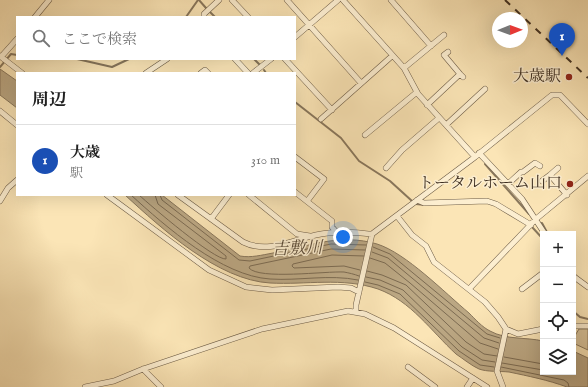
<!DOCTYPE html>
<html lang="ja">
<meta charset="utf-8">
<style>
:root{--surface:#fff;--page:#f2f2f2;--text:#222;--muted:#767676;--line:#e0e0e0;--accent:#ea580c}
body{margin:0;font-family:"IM FELL English","Noto Serif JP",serif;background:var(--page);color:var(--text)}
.controls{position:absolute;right:12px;bottom:12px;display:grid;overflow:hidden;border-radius:0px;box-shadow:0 4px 16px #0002}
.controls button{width:36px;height:36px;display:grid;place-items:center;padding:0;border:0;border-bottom:1px solid var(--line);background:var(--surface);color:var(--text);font:20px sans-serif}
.compass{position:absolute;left:492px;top:12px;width:36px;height:36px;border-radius:50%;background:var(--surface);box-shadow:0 4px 16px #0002;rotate:89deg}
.you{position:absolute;left:343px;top:237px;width:14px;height:14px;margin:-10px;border:3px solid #fff;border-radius:50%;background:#1a73e8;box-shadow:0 0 0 6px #1a73e833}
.badge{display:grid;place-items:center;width:26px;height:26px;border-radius:50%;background:var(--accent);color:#fff;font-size:13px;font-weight:700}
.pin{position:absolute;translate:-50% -33px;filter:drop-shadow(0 1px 2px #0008)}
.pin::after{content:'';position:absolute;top:21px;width:14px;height:12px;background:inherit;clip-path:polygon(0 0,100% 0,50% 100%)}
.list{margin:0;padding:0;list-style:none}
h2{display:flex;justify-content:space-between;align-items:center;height:52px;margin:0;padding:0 16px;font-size:17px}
h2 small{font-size:13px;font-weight:400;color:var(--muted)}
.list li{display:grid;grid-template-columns:26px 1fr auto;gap:12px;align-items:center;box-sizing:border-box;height:72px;padding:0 16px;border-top:1px solid var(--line)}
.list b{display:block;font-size:15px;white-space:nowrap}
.list p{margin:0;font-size:13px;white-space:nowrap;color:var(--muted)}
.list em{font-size:13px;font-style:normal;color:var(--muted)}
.icon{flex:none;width:22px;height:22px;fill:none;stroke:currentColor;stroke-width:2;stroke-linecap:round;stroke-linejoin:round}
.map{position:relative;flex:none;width:588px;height:387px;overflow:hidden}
.search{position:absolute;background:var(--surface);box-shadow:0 4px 16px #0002;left:16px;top:16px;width:280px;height:44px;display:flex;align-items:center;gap:10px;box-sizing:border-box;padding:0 14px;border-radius:0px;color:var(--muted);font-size:15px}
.panel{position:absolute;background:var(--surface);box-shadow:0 4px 16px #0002;left:16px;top:72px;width:280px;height:124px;border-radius:0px}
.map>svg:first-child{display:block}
</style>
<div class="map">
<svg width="588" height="387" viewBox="0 0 588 387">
<rect width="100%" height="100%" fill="#fbe5b6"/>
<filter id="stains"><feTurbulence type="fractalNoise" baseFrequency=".005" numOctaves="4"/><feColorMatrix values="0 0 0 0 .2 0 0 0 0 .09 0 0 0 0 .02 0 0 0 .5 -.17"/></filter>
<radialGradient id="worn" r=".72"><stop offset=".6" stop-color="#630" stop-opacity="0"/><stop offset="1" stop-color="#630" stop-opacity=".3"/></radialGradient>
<path fill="#dbc69d" stroke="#8c7a5f" d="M579,329H588V350L573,343V339Z"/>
<path fill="#bba783" stroke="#89775c" d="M0,69L17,81V108L0,95Z
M125,195H162L240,256C251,258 262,255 273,253C309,246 340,233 377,244C406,253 445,293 469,313C475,319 482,327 490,331C506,340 526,337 543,341V372H573V351L588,358V387C582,387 573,387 567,387C548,380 528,376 509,372C499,371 487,372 479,369C472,366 462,358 456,354C431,331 411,301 378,289C342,277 306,285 270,283C218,280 162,229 125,195Z"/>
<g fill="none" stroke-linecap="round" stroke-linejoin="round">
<path stroke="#7c6b52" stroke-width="1" d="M131,195C166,227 222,276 270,279C299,281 329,274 358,280
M139,195C151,206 214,260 226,259V256L158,204L155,195
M160,195L162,200L239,260L250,261L331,244L366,245
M373,247L390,254L487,334L500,338
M372,252L388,258L484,338L499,343
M370,258L385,263L410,283L480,343L498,349
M360,270L344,266L294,268L292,266L293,264L332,255L364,256
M367,271L382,275L406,285L466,342L484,354L497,356
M359,276C354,274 349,273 344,272C326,271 259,280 249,268L250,266L331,249L365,250
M366,277L380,280L403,290L462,347L482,360L495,362
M365,282L378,285L400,294L459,351L480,365L494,367
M504,357L543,364
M502,363L543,370
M501,367L564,380L568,383L569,387"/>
<path stroke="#89775c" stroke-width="2" d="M199,0L206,8
M209,11L215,17
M186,17L198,0
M77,59L112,67L129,59
M254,59L260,65
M0,67L11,54L17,55
M264,70L266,73
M295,102L341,138L359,161L390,181L412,201
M485,164L529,214
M416,204L425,205
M542,223L548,234
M532,227L543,239
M573,272L577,277
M573,311L580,317L588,319"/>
<defs>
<path id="street" d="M232,0L248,17
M287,0L361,83
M343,0L404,68L418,94L475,157
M391,0L431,46
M35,17L49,0
M204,17V14L219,0
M295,37L338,0
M448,52L444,55L460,74
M0,56L22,73
M1,57L17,39
M235,59L248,73
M285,59L332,110
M404,68L444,35
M146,73L167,59
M201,73L205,70L208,73
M253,73L271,59
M427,105L460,74L463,77
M0,111L17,125
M321,119L392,56
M446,125L485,89
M365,135L417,92
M479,153L522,199L545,234
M295,157L324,179L308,200
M386,168L402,150L439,118
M558,168L550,175L567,195
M542,181L550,175
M508,184L521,172H523L535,163L540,166
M295,192L332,221V227L337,233
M107,195L209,270L246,287L272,290L338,287L351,288L359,292
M178,195L243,242C271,256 300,235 328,233C343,231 358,233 372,234
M249,195L297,234L310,236
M417,200L424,203L487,201L496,204L531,225
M0,201L8,188L17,180
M397,216L412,235L426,246L434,262L485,302L498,317L506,329L518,334L543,329
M211,219L229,195
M573,276L588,287
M470,288L536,219L588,176
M522,289L543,273
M356,312V305L372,234L475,157L552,95H560L588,124
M573,326H588
M408,367L435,387
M143,369L161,387
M85,387L114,381L143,369L262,329L348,311L365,314L394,328L487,387
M467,387L473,378
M503,387L497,371L506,329"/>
</defs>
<use href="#street" stroke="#6d5c46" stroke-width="6"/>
<use href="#street" stroke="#fceed0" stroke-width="5"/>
<path stroke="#3e2f21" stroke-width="2" stroke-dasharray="7 7" stroke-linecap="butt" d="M505,0L588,78"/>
</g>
<g fill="#8f2418" stroke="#fceed0" stroke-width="1.5">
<circle cx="569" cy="77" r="4"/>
<circle cx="570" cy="184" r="4"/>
</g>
<g text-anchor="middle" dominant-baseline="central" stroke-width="3" stroke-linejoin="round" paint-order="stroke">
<g font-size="16" fill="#3e2f21" stroke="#fceed0" text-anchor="end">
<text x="561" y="77">大歳駅</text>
<text x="562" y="184">トータルホーム山口</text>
</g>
<g font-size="17" font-style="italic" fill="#5d4d3a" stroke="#fceed0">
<text transform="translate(297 249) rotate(-2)">吉敷川</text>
</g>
</g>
<rect width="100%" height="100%" filter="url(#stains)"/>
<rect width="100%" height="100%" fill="url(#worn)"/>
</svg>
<div class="controls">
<button>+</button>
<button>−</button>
<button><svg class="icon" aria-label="locate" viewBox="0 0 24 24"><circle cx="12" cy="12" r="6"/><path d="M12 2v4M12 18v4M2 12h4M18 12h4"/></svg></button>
<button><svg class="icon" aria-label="layers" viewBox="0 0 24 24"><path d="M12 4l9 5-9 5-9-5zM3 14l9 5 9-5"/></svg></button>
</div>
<svg class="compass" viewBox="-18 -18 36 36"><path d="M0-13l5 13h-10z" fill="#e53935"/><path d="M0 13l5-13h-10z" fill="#767676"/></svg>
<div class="you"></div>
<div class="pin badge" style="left:562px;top:56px;background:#1a4fb4">1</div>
<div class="search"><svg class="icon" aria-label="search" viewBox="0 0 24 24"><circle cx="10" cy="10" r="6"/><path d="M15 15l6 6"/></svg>ここで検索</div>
<section class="panel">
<h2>周辺<small></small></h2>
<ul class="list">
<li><span class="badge" style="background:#1a4fb4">1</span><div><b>大歳</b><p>駅</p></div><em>310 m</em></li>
</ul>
</section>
</div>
